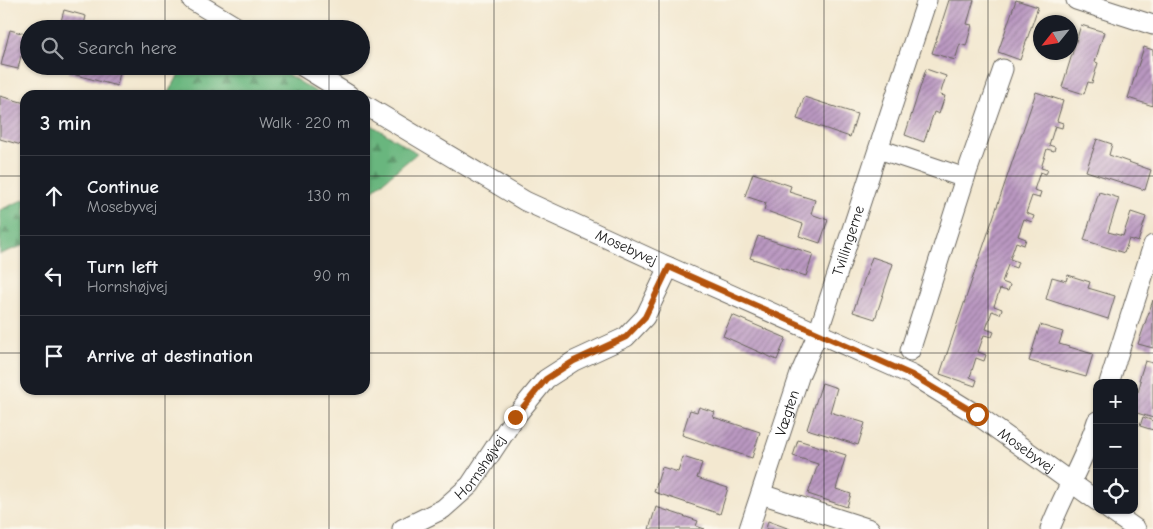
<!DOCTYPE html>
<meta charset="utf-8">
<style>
:root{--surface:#171b24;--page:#242831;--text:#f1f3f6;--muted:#9ea1a6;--line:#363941}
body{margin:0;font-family:"Comic Neue",sans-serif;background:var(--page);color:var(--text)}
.controls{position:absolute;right:15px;bottom:15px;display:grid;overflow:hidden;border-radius:10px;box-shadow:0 1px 4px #0004}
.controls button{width:45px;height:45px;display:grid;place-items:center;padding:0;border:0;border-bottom:1px solid var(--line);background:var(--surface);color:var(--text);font:25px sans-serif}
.compass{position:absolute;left:1033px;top:15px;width:45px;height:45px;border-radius:50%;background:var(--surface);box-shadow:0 1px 4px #0004;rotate:240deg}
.stop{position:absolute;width:15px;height:15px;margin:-11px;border:4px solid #b45309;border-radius:50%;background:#fff}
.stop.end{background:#b45309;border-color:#fff;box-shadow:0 1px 5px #0008}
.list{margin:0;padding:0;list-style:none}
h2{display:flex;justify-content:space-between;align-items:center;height:65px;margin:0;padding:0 20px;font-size:21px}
h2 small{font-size:16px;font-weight:400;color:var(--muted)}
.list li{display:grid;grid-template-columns:32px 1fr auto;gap:15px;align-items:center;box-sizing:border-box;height:80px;padding:0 20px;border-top:1px solid var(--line)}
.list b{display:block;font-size:19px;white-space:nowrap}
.list p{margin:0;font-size:16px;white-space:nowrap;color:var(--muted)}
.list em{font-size:16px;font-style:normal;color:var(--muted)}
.icon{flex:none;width:28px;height:28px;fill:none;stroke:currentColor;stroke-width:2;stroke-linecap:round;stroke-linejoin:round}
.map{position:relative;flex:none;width:1153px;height:529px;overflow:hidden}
.search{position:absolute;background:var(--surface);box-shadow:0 1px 4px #0004;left:20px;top:20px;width:350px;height:55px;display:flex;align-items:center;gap:12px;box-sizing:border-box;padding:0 18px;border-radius:28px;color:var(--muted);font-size:19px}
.panel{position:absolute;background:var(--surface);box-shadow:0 1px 4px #0004;left:20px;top:90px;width:350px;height:305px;border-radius:15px}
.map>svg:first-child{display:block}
</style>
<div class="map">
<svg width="1153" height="529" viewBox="0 0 1153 529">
<defs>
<pattern id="forest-firs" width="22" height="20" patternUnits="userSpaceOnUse" patternTransform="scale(1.25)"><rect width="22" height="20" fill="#69b67e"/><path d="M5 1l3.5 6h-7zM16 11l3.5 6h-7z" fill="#569366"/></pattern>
<pattern id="building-hatch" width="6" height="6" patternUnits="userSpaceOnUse" patternTransform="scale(1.25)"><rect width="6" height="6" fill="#ba98c1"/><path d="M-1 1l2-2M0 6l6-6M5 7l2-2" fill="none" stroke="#967b9c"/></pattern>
</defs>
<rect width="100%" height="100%" fill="#fbf7ec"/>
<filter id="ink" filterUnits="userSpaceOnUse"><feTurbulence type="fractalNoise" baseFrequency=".02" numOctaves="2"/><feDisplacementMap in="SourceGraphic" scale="10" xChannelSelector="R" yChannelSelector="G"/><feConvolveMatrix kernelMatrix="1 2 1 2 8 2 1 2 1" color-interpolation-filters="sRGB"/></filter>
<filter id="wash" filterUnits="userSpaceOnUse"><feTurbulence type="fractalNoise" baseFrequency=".0096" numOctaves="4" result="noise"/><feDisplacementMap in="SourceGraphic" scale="20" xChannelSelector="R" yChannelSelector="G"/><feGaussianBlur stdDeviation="1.12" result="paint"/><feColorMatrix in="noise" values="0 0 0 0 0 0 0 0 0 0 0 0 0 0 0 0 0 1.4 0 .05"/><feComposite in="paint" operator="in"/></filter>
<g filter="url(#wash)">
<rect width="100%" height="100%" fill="#f3e8d0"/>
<path fill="url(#forest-firs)" stroke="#42694d" d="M183,66H274L321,95H168Z
M365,121L417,153L365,197Z
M25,199V245L0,254V210Z"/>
<g id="blocks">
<path fill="url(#building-hatch)" d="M949,0H974L967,24L972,25L966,46L960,44L955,60L932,53Z
M1016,0L1038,7L1020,60L998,52Z
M64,10L86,16L83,29H59Z
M1081,25L1104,32L1095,62L1098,63L1092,83L1088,82L1084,94L1062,87Z
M10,30L29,35V58L21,56L18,69L1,65Z
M1144,47L1153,50V106L1128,98Z
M65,66H113L121,68L117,86L69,73L70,68Z
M926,69L946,76L940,95L945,96L939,114L934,112L924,142L905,135Z
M1036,92L1063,101L1057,121L1063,123L1062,128L1055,126L1049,145L1055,147L1054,151L1047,149L1041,168L1048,170L1046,174L1040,172L1034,190L1041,192L1039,198L1032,196L1026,213L1034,216L1032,222L1024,219L1018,236L1026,239L1024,245L1016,242L1010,259L1018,262L1016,268L1008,265L1002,282L1010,285L1008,291L1000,289L994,306L1002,309L1000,314L992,311L986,329L994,332L992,337L984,335L978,352L986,355L984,361L976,358L970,377L977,380L975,386L940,374Z
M0,96L25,103V146L0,139Z
M804,97L857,114L850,137L797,119Z
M1097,139L1112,144L1109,155L1151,170L1145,190L1086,171Z
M753,173L791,186L789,192L815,200L811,214L828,220L820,243L799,236L803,224L764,210L766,203L745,196Z
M1099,192L1119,198L1108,232L1123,236L1131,212L1146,217L1138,242L1129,239L1124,253L1084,240Z
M758,236L813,254L806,276L750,258Z
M872,257L893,264L875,319L853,312Z
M1068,275L1090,282L1088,288L1115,296L1108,319L1046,299L1052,277L1066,281Z
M1153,300V348L1138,344Z
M732,315L786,338L777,360L723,336Z
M1040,325L1063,332L1059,344L1093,354L1086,377L1029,361Z
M1145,361L1153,363V418L1134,412V391L1138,392L1141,381L1139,380Z
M822,383L837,388L830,412L865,423L858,445L807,429Z
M699,407L715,412L713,417L760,432L752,458L682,435L690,410L697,412Z
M1143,417L1153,421V430L1140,426Z
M798,440L846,455L836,489L851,494L847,507L808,494L818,464L793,456Z
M683,457L702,463L697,478L728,488L720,514L654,492L662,467L678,472Z
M656,507L698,521L696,526L705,529H649Z
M768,521L790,529H766Z"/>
</g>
</g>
<g filter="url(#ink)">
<use href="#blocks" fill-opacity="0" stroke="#67635b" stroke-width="1"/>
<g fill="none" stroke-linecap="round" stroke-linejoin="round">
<defs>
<g id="minor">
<path d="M192,0L240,29"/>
<path d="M1076,0L1153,25"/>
<path d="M302,66L349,95"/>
<path id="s1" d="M365,105L525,201L669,267L912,375L977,415L1097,501"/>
<path d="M879,149L965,178"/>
<path d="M910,351L965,178L1003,69"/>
<path d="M1109,383L1153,245"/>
<path d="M761,494L870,529"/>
<path d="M1109,510L1136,529"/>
<path id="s2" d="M402,529L443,509L470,485L515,417L546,379L574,361L626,337L645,317L669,267"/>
<path id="s3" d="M749,529L800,374L818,333L927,0"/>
<path d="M1050,529C1064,492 1085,459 1097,421"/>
</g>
</defs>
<use href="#minor" stroke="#67635b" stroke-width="21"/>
<use href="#minor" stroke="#fff" stroke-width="19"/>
</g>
</g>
<g fill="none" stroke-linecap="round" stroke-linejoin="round" filter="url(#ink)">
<path stroke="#b45309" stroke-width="6" d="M515,417L546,379L574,361L626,337L645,317L669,267L912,375L977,414"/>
</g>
<path fill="none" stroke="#1c1c1c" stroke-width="1" stroke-opacity="0.55" d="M165,0V29M329,0V29M494,0V529M659,0V529M824,0V529M988,0V529M165,66V95M329,66V95M0,176H25M365,176H1153M0,353H25M365,353H1153M165,390V529M329,390V529"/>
<g text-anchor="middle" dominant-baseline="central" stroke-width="4.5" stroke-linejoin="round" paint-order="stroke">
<g font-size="15" fill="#1c1c1c" stroke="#fbf7ec">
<text stroke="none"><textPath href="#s3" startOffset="305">Tvillingerne</textPath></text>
<text stroke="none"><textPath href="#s1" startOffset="298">Mosebyvej</textPath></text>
<text stroke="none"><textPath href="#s3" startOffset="122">Vægten</textPath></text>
<text stroke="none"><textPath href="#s1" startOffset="748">Mosebyvej</textPath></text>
<text stroke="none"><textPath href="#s2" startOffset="102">Hornshøjvej</textPath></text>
</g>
</g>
</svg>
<div class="controls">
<button>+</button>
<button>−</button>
<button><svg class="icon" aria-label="locate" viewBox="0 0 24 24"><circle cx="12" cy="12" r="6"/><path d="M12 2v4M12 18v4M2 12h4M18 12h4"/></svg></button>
</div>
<svg class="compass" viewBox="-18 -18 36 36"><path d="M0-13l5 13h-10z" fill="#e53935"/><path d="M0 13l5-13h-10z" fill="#9ea1a6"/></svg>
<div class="stop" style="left:977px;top:414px"></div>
<div class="stop end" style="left:515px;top:417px"></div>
<div class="search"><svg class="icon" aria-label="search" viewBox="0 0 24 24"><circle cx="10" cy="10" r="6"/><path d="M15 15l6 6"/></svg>Search here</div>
<section class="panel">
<h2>3 min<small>Walk · 220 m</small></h2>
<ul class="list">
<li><svg class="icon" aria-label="ahead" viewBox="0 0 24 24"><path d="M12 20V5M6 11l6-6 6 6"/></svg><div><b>Continue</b><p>Mosebyvej</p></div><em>130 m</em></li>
<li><svg class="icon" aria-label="left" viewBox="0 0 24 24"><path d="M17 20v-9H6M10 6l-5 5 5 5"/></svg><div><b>Turn left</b><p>Hornshøjvej</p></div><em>90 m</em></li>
<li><svg class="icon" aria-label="arrive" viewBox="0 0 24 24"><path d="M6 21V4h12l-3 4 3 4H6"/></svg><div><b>Arrive at destination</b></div></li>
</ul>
</section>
</div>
